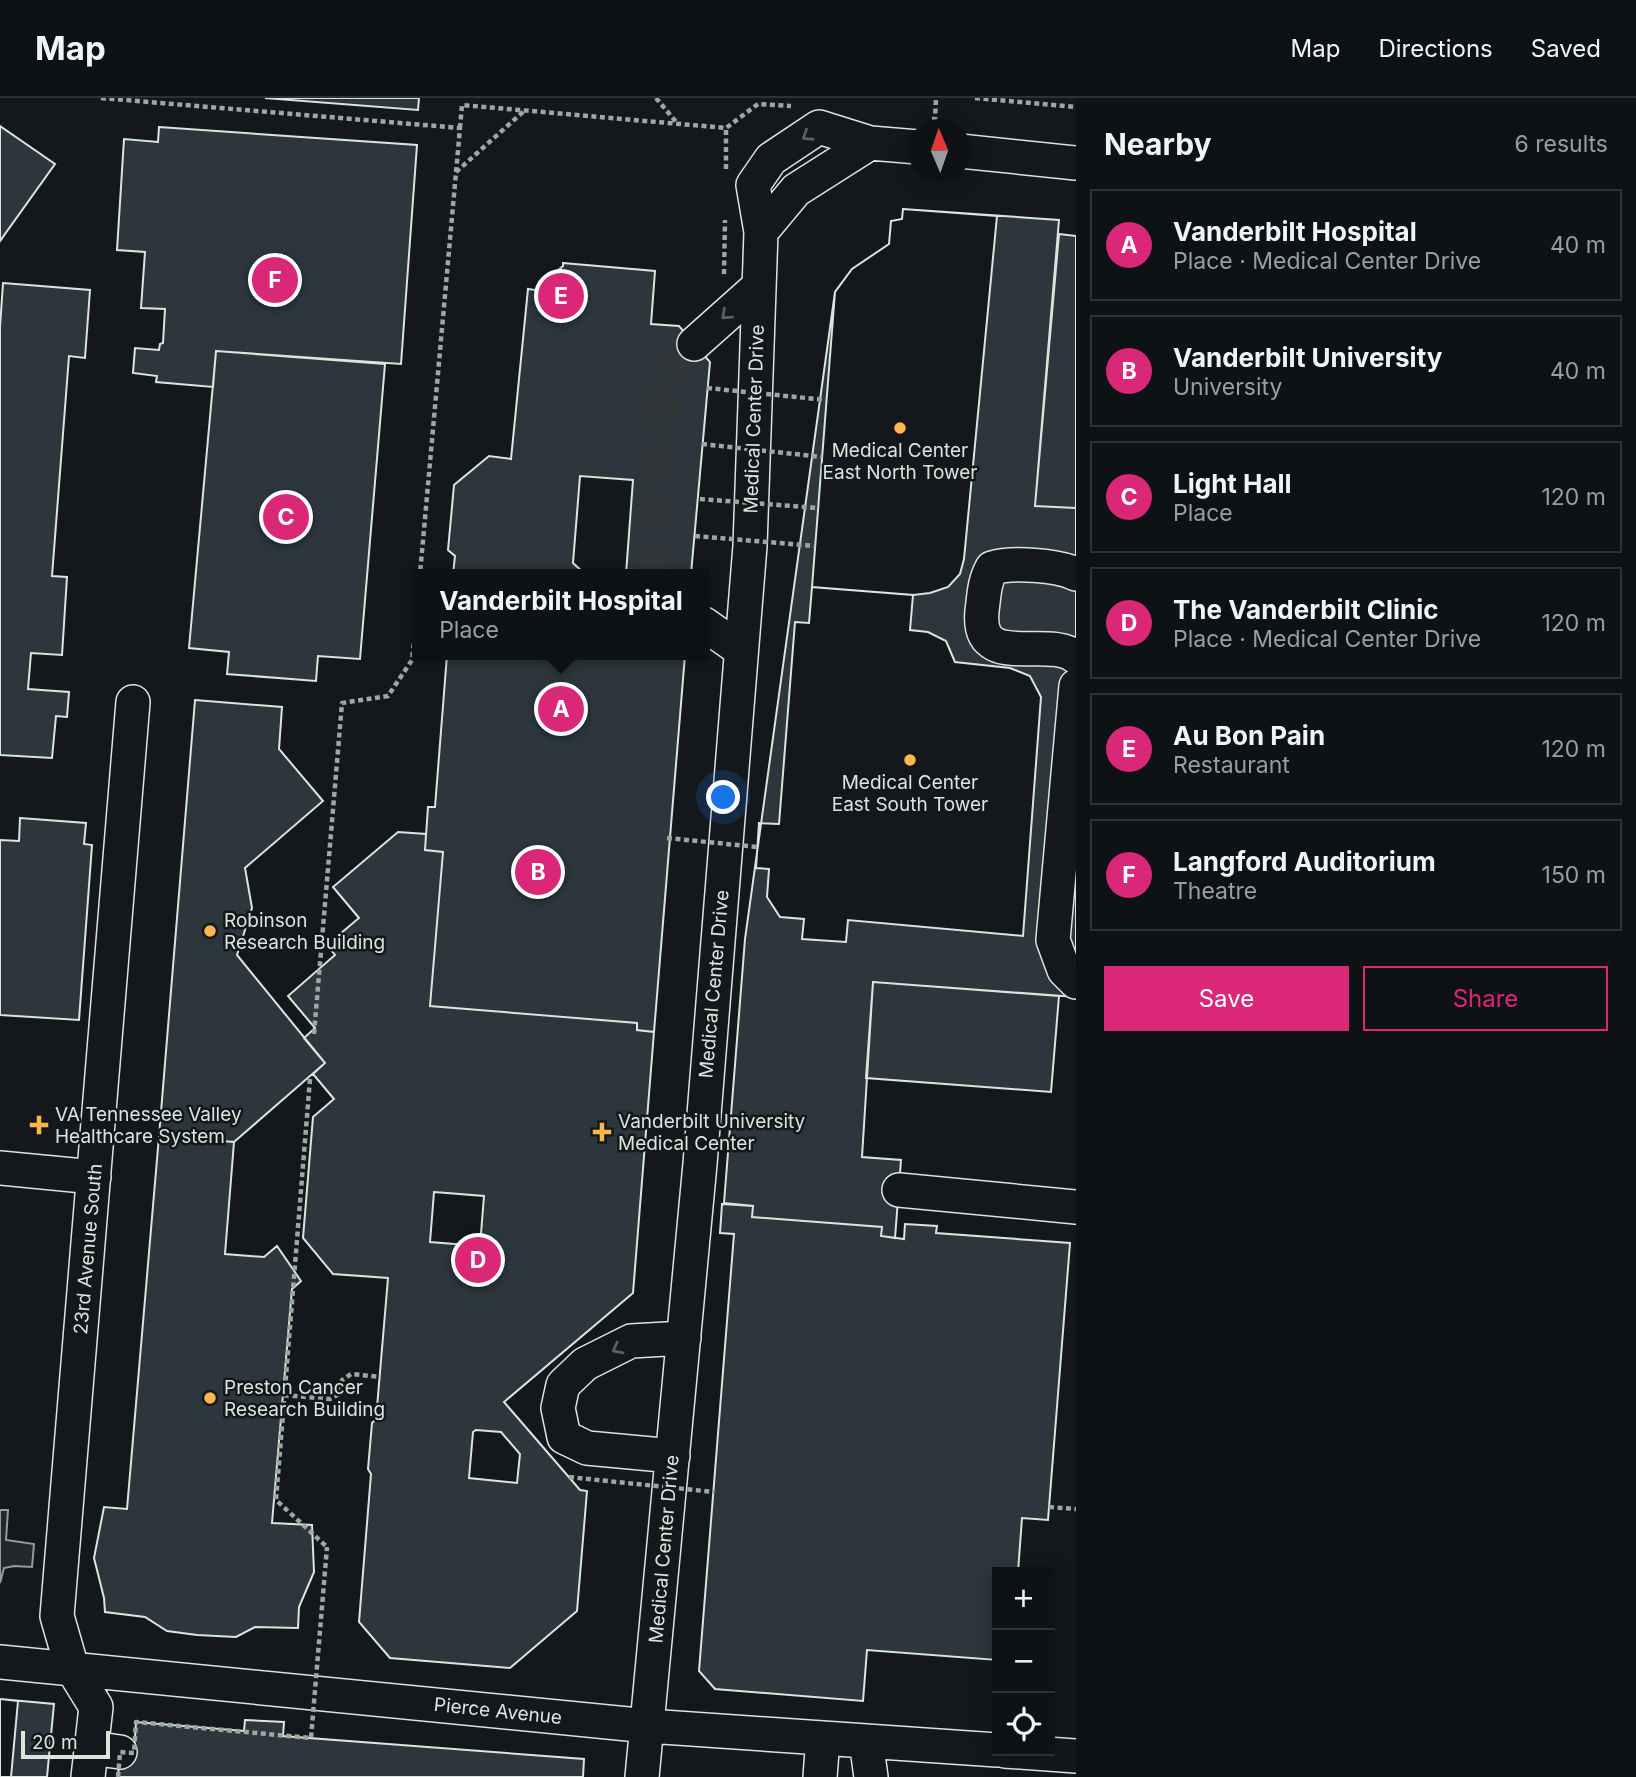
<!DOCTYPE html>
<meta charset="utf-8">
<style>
:root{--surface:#0f1215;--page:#181b1e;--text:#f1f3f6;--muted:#9b9ea0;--line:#2f3234;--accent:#db2777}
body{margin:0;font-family:Inter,sans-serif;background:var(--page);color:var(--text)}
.controls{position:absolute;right:21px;bottom:21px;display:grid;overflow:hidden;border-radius:0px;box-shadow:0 4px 18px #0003}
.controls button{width:63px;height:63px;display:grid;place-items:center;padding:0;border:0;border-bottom:2px solid var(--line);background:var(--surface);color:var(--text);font:35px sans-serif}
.compass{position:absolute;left:908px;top:21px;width:63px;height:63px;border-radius:50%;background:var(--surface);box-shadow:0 4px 18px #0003;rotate:358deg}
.scale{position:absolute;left:21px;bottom:18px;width:89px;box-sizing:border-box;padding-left:7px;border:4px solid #d8e6dc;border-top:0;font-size:19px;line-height:24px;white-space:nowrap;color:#d8e6dc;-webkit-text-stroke:5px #14181c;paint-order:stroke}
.you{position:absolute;left:724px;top:700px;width:24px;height:24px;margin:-18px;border:5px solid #fff;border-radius:50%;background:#1a73e8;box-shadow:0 0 0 10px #1a73e833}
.badge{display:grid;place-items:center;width:46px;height:46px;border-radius:50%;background:var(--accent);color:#fff;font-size:23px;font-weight:700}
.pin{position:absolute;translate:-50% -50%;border:4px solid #fff;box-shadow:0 2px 7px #0006}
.popup{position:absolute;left:412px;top:471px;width:298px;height:91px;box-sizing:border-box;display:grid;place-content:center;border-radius:0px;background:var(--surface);filter:drop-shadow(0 2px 5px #0005);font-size:23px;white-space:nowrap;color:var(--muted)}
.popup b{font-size:26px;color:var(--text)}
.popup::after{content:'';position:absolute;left:50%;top:100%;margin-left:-14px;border:14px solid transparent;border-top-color:var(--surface)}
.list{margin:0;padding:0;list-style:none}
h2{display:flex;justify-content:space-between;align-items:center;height:91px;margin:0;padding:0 28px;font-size:30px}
h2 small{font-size:23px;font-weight:400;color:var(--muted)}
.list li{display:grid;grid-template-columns:46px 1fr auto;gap:21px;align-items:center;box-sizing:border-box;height:112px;margin:0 14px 14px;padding:0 14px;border:2px solid var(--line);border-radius:0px}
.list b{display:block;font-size:26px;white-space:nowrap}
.list p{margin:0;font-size:23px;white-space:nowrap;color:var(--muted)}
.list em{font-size:23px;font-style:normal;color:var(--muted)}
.actions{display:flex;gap:14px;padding:21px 28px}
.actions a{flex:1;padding:16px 0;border:2px solid var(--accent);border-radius:0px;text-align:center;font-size:24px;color:var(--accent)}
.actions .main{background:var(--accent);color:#fff}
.icon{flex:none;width:38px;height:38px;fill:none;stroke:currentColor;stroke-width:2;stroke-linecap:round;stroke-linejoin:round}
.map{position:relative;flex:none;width:1076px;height:1679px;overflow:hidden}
header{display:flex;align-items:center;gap:42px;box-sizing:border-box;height:98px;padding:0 35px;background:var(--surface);border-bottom:2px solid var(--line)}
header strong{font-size:33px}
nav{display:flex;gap:38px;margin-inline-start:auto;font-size:24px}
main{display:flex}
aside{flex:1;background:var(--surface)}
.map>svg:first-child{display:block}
</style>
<header>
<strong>Map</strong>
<nav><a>Map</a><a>Directions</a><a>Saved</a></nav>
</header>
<main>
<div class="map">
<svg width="1076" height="1679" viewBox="0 0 1076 1679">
<rect width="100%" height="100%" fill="#14181c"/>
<path fill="#24282b" stroke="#939e99" stroke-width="2" d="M0,1412H8L6,1442L34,1446L32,1469L14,1468L4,1470L0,1485Z"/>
<path fill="#2c363c" stroke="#d8e6dc" stroke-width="2" fill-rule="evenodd" d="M265,0H419L418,12Z
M0,28L55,66L0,143Z
M159,29L417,47L401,266L216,253L213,289L156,284L157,278L133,275L135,250L159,252L160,246L163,245L165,211L141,210L145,154L117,152L124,41L158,44Z
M903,111L997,118L964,461L960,476L948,489L930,495L913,497L812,489L835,194L852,171L889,146L891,123L902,121Z
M903,111L1059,122L1035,408L1076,410V899L873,884L862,1059L901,1062L895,1140L881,1138L882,1129L752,1119L753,1108L724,1105L745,841L835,194L852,171L889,146L891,123L902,121Z
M1059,136L1076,138V410L1035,408Z
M563,165L655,173L651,226L679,228L710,264L691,476H626L633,382L580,378L573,465L585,476H453L455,458L448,452L454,387L489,358L511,361L528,191L535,192L563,168Z
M3,185L90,192L85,260L69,258L52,478L67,479L62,557L31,555L28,591L69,594L67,619L56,618L52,660L0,657V229Z
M216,253L385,266L360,561L318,558L316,583L227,576L229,554L189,550Z
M812,489L913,497L910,532L928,534L946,543L955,564L1010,570L1030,578L1041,599L1023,838L848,822L846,844L802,841L804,821L780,819L767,799L769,771L756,770L759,725L779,726L795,524L809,525Z
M447,557H685L654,934L637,932V925L430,908L443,754L425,752L428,709H435Z
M195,602L282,609L279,651L323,703L245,770L252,810L237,857L325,965L234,1044L159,1038Z
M20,720L86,725L84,746L92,747L79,922L0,917V742L19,743Z
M398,734L426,736L425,752L443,754L430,908L637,925V932L654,934L633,1195L504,1304L580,1392L587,1393L577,1513L510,1570L390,1560L359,1524L371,1376L368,1371L372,1325L376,1321L388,1180L333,1176L303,1140L313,1019L334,1001L313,976L325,965L304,940L315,930L288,898L335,857L327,847L359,820L333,789ZM434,1094L484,1098L480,1148L430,1144ZM476,1332L501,1334L520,1356L517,1385L469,1380L473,1334Z
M873,884L1059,898L1051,994L866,980Z
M159,1038L234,1044L225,1156L264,1159L277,1148L301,1183L292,1191L272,1425L312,1427L314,1474L299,1509L298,1530L255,1529L236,1539L197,1537L167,1533L145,1519L105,1514L104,1500L94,1460L104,1409L127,1411Z
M722,1106L753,1108L752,1119L882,1129L881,1138L904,1141L905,1126L937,1128L936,1135L1070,1145L1048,1422L1022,1420L1018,1474H997V1562L867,1552L863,1603L715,1591L699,1573L734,1136L720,1135Z
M0,1601L18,1603L11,1679H0Z
M0,1601L54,1606L47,1679H0Z
M245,1622L284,1624L283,1638L584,1661L583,1679H118L120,1654L134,1655L136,1624L244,1633Z"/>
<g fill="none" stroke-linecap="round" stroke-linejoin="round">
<path stroke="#313739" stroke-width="33" stroke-dasharray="33 17" stroke-linecap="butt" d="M652,476L663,274L694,246"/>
<defs>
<path id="minor" d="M960,53L1076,65
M761,134L753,87L771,61L819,29L870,45
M694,246L759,188
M1076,476C1057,467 1012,464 992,470C984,484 984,498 982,513C976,575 1047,536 1076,559
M704,526L741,552
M1076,588L1053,842L1064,872L1076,884
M0,1070L94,1079
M899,1092L1076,1109
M673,1358L587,1350L564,1339L558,1310L563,1287L585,1266L631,1243L684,1240
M0,1564L648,1628L997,1652
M866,1643L871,1679
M91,1650L120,1654
M1005,1653L1076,1658
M88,1679L96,1609L72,1570L57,1518L133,604
M642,1679L700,1066L750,448L761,134L796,92L870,45L918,49
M820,1679L823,1640"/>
</defs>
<use href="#minor" stroke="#d8e6dc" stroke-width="36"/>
<path stroke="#9da8a2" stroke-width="4.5" stroke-dasharray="5 3.5" stroke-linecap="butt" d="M101,0L460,30L420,476
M656,0L677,25
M975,0L1076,9
M932,21H935L936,0
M460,30L462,7L726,30L758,6L791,8
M726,71V30
M456,74L524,13
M724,176L725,122
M314,936L342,605L388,598L412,562L418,502
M310,981L276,1402L327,1449
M284,1297L330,1301L339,1296L342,1282L351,1276L381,1279
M1049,1409L1076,1411"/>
<use href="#minor" stroke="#14181c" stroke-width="33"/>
<path stroke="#9da8a2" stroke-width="4.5" stroke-dasharray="5 3.5" stroke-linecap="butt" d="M707,290L826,302
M702,346L822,359
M700,401L818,410
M695,438L815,448
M667,740L757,749
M569,1379L714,1394
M118,1679L120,1654L134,1655L136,1624L311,1640L327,1449"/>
</g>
<defs><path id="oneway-chevron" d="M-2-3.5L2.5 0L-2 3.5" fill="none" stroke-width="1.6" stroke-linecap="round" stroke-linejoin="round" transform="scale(1.75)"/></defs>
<g stroke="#59605f">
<use href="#oneway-chevron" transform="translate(807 38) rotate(147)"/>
<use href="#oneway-chevron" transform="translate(726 217) rotate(138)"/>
<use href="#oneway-chevron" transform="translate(617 1251) rotate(153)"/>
</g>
<g fill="#ffb74d" stroke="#14181c" stroke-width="2.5">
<circle cx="900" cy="330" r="7"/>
<circle cx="910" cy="662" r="7"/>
<circle cx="210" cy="833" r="7"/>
<path d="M35.5 1016.5h7v7h7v7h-7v7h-7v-7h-7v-7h7z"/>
<path d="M598.5 1023.5h7v7h7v7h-7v7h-7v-7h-7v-7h7z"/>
<circle cx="210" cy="1300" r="7"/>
</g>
<g text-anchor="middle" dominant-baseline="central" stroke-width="5" stroke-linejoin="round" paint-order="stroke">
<g font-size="19" fill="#d8e6dc" stroke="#14181c">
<text transform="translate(754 321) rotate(-88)">Medical Center Drive</text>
<text transform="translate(714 886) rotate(-85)">Medical Center Drive</text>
<text transform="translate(88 1151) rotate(-85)">23rd Avenue South</text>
<text transform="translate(664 1451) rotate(-85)">Medical Center Drive</text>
<text transform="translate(498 1613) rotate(6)">Pierce Avenue</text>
</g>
<g font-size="19" fill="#d8e6dc" stroke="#14181c" text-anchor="start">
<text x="900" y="352" text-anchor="middle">Medical Center<tspan x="900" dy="22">East North Tower</tspan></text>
<text x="910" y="684" text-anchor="middle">Medical Center<tspan x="910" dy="22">East South Tower</tspan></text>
<text x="224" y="822">Robinson<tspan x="224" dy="22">Research Building</tspan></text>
<text x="55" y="1016">VA Tennessee Valley<tspan x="55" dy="22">Healthcare System</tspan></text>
<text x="618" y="1023">Vanderbilt University<tspan x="618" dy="22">Medical Center</tspan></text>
<text x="224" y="1289">Preston Cancer<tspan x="224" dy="22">Research Building</tspan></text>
</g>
</g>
</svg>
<div class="controls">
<button>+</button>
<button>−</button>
<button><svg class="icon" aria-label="locate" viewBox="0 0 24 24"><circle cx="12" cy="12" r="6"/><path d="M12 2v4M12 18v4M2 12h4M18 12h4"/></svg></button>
</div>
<svg class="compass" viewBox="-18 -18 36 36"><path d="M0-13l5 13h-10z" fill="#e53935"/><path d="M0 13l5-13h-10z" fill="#9b9ea0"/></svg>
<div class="scale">20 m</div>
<div class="you"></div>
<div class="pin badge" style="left:561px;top:611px">A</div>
<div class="popup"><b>Vanderbilt Hospital</b>Place</div>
<div class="pin badge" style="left:538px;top:774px">B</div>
<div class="pin badge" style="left:286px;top:419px">C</div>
<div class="pin badge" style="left:478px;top:1162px">D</div>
<div class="pin badge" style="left:561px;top:198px">E</div>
<div class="pin badge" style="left:275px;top:182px">F</div>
</div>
<aside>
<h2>Nearby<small>6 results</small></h2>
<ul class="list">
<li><span class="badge">A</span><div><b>Vanderbilt Hospital</b><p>Place · Medical Center Drive</p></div><em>40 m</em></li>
<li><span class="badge">B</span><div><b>Vanderbilt University</b><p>University</p></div><em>40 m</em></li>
<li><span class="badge">C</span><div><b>Light Hall</b><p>Place</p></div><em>120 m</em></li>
<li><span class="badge">D</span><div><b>The Vanderbilt Clinic</b><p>Place · Medical Center Drive</p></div><em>120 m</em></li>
<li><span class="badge">E</span><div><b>Au Bon Pain</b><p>Restaurant</p></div><em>120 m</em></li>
<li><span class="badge">F</span><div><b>Langford Auditorium</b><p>Theatre</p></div><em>150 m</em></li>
</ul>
<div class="actions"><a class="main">Save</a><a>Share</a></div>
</aside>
</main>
